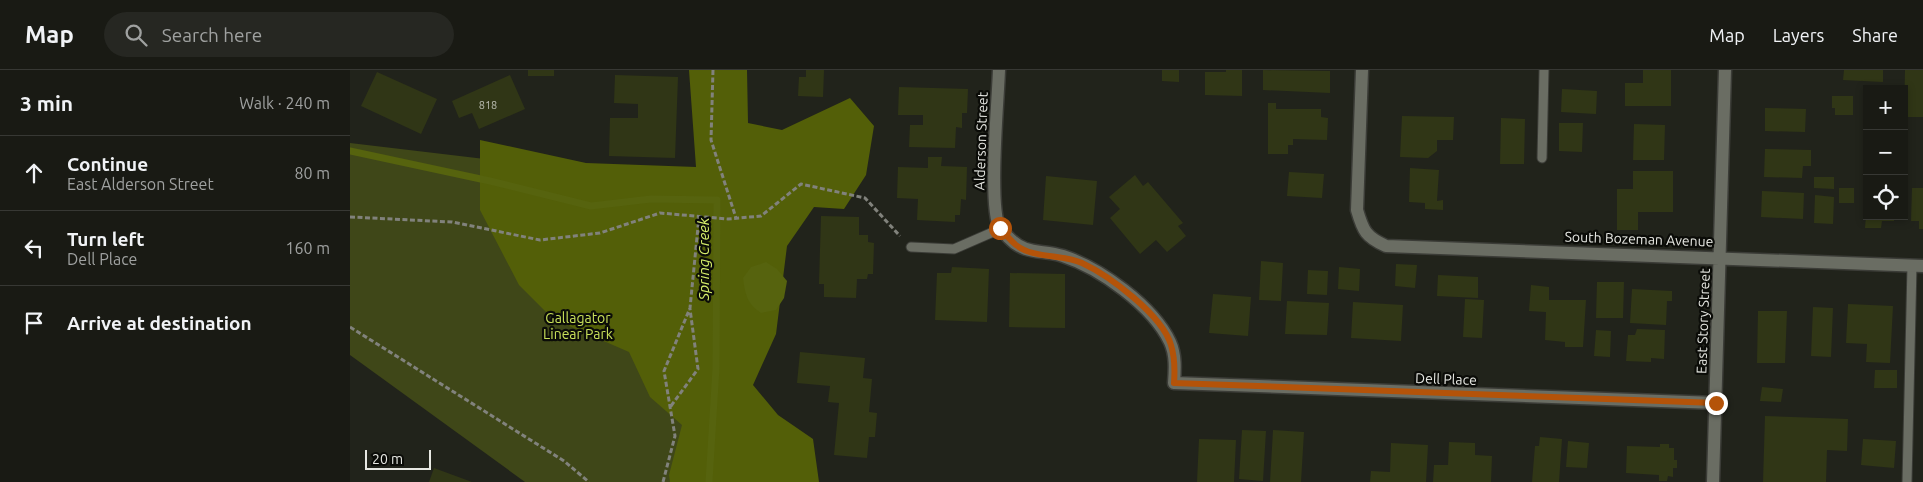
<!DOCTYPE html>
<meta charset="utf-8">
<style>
:root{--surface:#191a14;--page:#262722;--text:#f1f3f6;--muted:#9fa1a0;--line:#373834}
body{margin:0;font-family:Ubuntu,sans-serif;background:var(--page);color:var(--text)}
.controls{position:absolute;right:15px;top:15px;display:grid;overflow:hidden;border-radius:0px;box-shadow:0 2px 8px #0003}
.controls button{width:45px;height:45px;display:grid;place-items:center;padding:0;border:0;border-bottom:1px solid var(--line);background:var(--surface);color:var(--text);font:25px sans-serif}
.scale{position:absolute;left:15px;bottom:12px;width:66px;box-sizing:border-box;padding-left:5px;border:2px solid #e7e8e3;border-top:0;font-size:14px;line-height:18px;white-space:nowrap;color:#e7e8e3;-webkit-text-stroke:4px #0b0c08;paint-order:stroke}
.stop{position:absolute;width:15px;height:15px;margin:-11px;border:4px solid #b45309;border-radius:50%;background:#fff}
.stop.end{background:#b45309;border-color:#fff;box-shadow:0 1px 5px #0008}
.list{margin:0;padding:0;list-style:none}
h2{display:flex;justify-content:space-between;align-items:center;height:65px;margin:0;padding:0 20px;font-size:21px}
h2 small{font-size:16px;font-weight:400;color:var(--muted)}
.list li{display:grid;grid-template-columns:32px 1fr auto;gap:15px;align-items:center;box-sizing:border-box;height:75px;padding:0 20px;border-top:1px solid var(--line)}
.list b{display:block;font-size:19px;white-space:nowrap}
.list p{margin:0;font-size:16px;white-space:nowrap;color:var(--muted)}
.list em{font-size:16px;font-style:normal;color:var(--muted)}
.icon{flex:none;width:28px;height:28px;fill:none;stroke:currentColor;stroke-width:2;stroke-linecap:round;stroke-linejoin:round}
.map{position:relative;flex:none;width:1573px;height:412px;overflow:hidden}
header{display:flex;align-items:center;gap:30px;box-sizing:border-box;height:70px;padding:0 25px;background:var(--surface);border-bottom:1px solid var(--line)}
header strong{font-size:24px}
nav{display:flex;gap:28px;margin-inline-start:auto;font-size:18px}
.search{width:350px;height:45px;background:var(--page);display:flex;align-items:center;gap:12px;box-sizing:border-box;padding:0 18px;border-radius:28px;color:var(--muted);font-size:19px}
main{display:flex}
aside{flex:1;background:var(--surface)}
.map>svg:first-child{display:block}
</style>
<header>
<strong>Map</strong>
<div class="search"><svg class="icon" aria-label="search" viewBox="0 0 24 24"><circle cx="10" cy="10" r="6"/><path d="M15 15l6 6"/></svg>Search here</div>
<nav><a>Map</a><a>Layers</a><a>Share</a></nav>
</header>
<main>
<aside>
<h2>3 min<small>Walk · 240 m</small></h2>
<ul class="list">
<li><svg class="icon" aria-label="ahead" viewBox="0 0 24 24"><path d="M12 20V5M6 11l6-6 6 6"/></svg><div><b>Continue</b><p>East Alderson Street</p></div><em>80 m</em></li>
<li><svg class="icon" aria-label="left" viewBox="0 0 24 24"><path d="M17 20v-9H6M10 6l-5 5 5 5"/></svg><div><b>Turn left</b><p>Dell Place</p></div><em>160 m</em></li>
<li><svg class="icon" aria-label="arrive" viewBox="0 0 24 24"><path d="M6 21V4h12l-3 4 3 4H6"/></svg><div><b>Arrive at destination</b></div></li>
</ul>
</aside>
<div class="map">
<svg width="1573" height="412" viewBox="0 0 1573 412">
<rect width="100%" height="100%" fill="#21231b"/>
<path fill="#3f4718" d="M0,73L320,111L387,412H175L0,285Z"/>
<path fill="#535f08" d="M339,0H397L398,53L432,60L500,28L524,56L516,105L494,139L464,137L437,176L426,264L403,315L428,345L463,369L469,412H320L319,405L332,355L300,327L279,282L203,249L169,215L130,140V70L236,93L346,97Z"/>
<path fill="#56630e" d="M416,192L427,199L437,211L434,228L426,240L411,243C397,234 395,224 393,208L401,197Z"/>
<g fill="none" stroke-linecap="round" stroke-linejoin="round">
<path stroke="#56630e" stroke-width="7" d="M0,81L140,111L241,136L301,129L367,130L366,298L359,412"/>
</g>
<path fill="#303616" d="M178,0H204V6H178Z
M456,0H474L473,27L448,26L449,7H456Z
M812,0H829V12L812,11Z
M876,0H892V26L855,25V2H876Z
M913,0L980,1V23L913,20Z
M1293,0H1321V36H1275V13H1293Z
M1494,0H1533V12L1493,10Z
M1555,0H1573V47H1554Z
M27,2L87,29L71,64L11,36Z
M160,5L175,39L129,59L122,43L109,48L102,31Z
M265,5L328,7L325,88L259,86L260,48H288V34L264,33Z
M549,17L618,19L617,43H612V58L606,57L605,78L559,77L560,55H573V45H548Z
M1212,19L1247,21L1246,44L1211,42Z
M1482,26H1503V45H1485V38H1482Z
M918,33H926V39H971V47L978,48L977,70L943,69V75H938V84H918Z
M1415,38L1456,39L1455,62L1415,61Z
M1052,46L1104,47L1103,70H1087V81L1078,88L1050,87Z
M1151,48L1175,49L1174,94H1150Z
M1209,53H1233L1232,82L1209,81Z
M1284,54L1315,55L1314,90H1283Z
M1415,79L1461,80V96H1453L1452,108L1414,107Z
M578,87H592L591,96L617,97L616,130L611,129L610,145H605V152L567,150L568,129L547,128L548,97L578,98Z
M1060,98L1089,100L1087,131L1093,130V140L1075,139V133L1059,132Z
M1283,101H1323V142H1288V160H1267V119H1283Z
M939,102L974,104L972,128L937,126Z
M785,105L793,116L798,112L833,153L828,156L836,166L817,182L806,170L790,184L760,148L770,139L759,127Z
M696,106L747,111L743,155L693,150Z
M1464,107H1484V119L1464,118Z
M1489,118H1504V133H1489Z
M1562,118H1573V159H1569V151H1561Z
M1412,121L1454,123L1453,149L1411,147Z
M1465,125L1484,127L1483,154L1464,153Z
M471,146L509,147V165H518V172L524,173L523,204H518L517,209H507L506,228L474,227V214H469Z
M1516,146H1544V151H1532L1531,158H1515Z
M911,191L933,193L931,231L909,230Z
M1046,194L1067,195L1065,218L1045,216Z
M602,197L639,199L637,252L585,250L587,203H601Z
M989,197L1010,199L1009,221L988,219Z
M958,200L978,201L977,225L957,224Z
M660,203L715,204V258L659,257Z
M1088,205L1128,207V228L1087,226Z
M1247,212H1274L1273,248H1246Z
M1181,215L1199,217V230H1236L1233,277H1215V272L1195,270L1196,242L1179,241Z
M1282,219L1322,221V231H1317L1316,255L1280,253Z
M863,224L901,227L898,266L859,263Z
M1115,229L1134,230L1132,268L1113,267Z
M937,231L979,233L977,265L935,264Z
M1003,232L1053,235L1051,271L1001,268Z
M1498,234L1543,236L1540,293L1516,292L1517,274L1496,273Z
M1463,237L1483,238L1481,287L1461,286Z
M1408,241H1437L1435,293H1407Z
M1287,259L1315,260L1314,289L1301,288V292L1276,291L1278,265H1285Z
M1246,260L1261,261L1260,287L1244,286Z
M450,282L515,288L513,308L522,309L519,342L527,343L525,367H519L517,388L484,385L489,333L478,332L480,316L447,313Z
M1525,300H1547V318H1524Z
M1412,317L1433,319L1431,332L1410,331Z
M1415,346L1498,349L1497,381L1477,380L1476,412H1413Z
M892,360L916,361L913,411L889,409Z
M923,360L954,362L951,412H920Z
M1190,367L1212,369L1209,412H1182L1185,376H1189Z
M849,369L886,370L884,412H847Z
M1513,369L1546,371L1544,398L1511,395Z
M1218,371L1239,373L1237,398L1216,397Z
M1099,372L1125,373V385L1142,386L1141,412H1083L1084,395H1098Z
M1041,373L1078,375L1076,412H1020L1021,401L1040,402Z
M1310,374H1319V378H1324V390H1327V398H1323V407L1318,406L1317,411H1309V405L1276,403L1277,376L1310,377Z
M84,398L122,412H79Z"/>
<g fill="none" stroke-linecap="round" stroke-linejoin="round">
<defs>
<path id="service" d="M1192,88L1194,0
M561,177L604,179L650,159
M1557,412L1562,195"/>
<path id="minor" d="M649,0C648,31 638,136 650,159C651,161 656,164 658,167C676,186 691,179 713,186C750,198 803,236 820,272C826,285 825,300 824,313L1366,333
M1012,0L1007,140C1013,161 1016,167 1036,176L1573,196
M1363,412L1375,0"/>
</defs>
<use href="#service" stroke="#3b3c37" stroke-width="11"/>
<use href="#minor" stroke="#3b3c37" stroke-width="15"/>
<path stroke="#81827c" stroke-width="3" stroke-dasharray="5 2.5" stroke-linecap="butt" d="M363,0L361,70L386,148
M0,147L102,152L190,170L250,163L310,143L378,149L411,146L451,114L515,128L550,166
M0,257L214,391L239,412
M321,336L348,299L340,239
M313,412L325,366L314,301L340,238L349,147"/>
<use href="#service" stroke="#6a6d63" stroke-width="9"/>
<use href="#minor" stroke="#6a6d63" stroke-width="12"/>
</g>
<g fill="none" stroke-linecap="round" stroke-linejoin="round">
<path stroke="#b45309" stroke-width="6" d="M650,158C655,164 660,170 666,175C684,189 712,184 732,193C760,206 812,245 821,275C825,288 825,300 824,313L1366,333"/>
</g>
<g text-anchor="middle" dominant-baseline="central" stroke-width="4.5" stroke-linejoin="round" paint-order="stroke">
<g font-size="11" fill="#b9bcb0">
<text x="138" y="35">818</text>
</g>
<g font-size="14" fill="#e7e8e3" stroke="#0b0c08">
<text transform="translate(631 71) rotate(-88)">Alderson Street</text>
<text transform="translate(1289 169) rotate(2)">South Bozeman Avenue</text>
<text transform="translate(1353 251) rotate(-88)">East Story Street</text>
<text transform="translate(1096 309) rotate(2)">Dell Place</text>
</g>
<g font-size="14" fill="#c8e05a" stroke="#0b0c08">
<text x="228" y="248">Gallagator<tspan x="228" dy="16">Linear Park</tspan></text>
</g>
<g font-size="15" font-style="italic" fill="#d8f06c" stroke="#0b0c08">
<text transform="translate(353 189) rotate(-90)">Spring Creek</text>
</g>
</g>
</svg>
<div class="controls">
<button>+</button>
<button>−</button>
<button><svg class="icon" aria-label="locate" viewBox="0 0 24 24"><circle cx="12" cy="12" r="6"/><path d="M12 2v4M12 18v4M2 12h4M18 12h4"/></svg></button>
</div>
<div class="scale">20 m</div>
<div class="stop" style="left:650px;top:158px"></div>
<div class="stop end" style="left:1366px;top:333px"></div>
</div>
</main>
